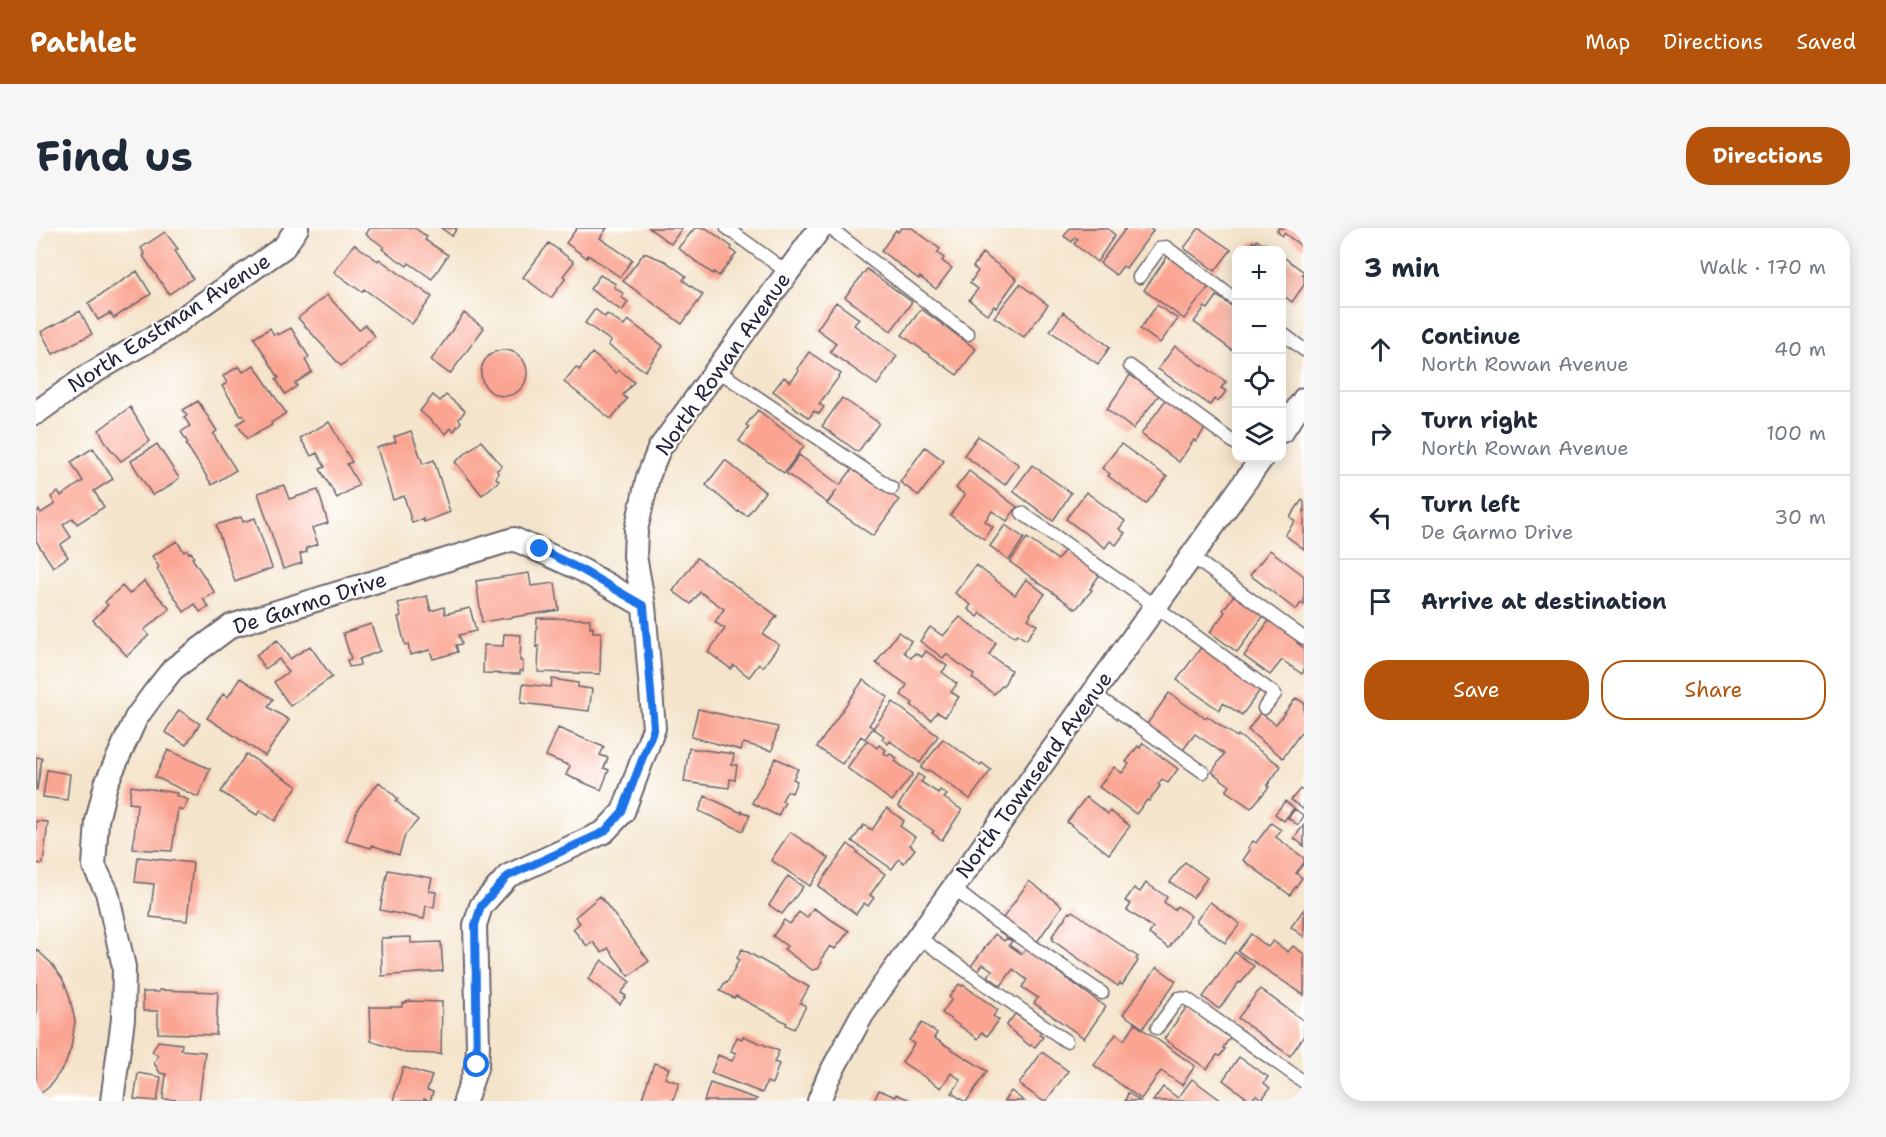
<!DOCTYPE html>
<meta charset="utf-8">
<style>
:root{--surface:#fff;--page:#f6f6f7;--text:#1f2937;--muted:#747a83;--line:#e0e1e3;--accent:#b45309}
body{margin:0;font-family:"Shantell Sans",sans-serif;background:var(--page);color:var(--text)}
.controls{position:absolute;right:18px;top:18px;display:grid;overflow:hidden;border-radius:12px;box-shadow:0 3px 15px #0003}
.controls button{width:54px;height:54px;display:grid;place-items:center;padding:0;border:0;border-bottom:2px solid var(--line);background:var(--surface);color:var(--text);font:30px sans-serif}
.stop{position:absolute;width:18px;height:18px;margin:-14px;border:4px solid #1a73e8;border-radius:50%;background:#fff}
.stop.end{background:#1a73e8;border-color:#fff;box-shadow:0 2px 6px #0008}
.list{margin:0;padding:0;list-style:none}
h2{display:flex;justify-content:space-between;align-items:center;height:78px;margin:0;padding:0 24px;font-size:26px}
h2 small{font-size:20px;font-weight:400;color:var(--muted)}
.list li{display:grid;grid-template-columns:39px 1fr auto;gap:18px;align-items:center;box-sizing:border-box;height:84px;padding:0 24px;border-top:2px solid var(--line)}
.list b{display:block;font-size:22px;white-space:nowrap}
.list p{margin:0;font-size:20px;white-space:nowrap;color:var(--muted)}
.list em{font-size:20px;font-style:normal;color:var(--muted)}
.actions{display:flex;gap:12px;padding:18px 24px}
.actions a{flex:1;padding:14px 0;border:2px solid var(--accent);border-radius:24px;text-align:center;font-size:21px;color:var(--accent)}
.actions .main{background:var(--accent);color:#fff}
.icon{flex:none;width:33px;height:33px;fill:none;stroke:currentColor;stroke-width:2;stroke-linecap:round;stroke-linejoin:round}
.map{position:relative;flex:none;width:1268px;height:873px;overflow:hidden;border-radius:24px}
header{display:flex;align-items:center;gap:36px;box-sizing:border-box;height:84px;padding:0 30px;background:var(--accent);color:#fff}
header strong{font-size:28px}
nav{display:flex;gap:33px;margin-inline-start:auto;font-size:21px}
.intro{display:flex;align-items:center;justify-content:space-between;box-sizing:border-box;height:144px;padding:0 36px}
h1{margin:0;font-size:42px}
.button{padding:15px 27px;border-radius:24px;background:var(--accent);color:#fff;font-size:21px;font-weight:700}
main{display:flex;gap:36px;padding:0 36px}
aside{flex:1;background:var(--surface);border-radius:24px;box-shadow:0 3px 15px #0003}
.map>svg:first-child{display:block}
</style>
<header>
<strong>Pathlet</strong>
<nav><a>Map</a><a>Directions</a><a>Saved</a></nav>
</header>
<div class="intro"><h1>Find us</h1><a class="button">Directions</a></div>
<main>
<div class="map">
<svg width="1268" height="873" viewBox="0 0 1268 873">
<rect width="100%" height="100%" fill="#fff"/>
<filter id="ink" filterUnits="userSpaceOnUse"><feTurbulence type="fractalNoise" baseFrequency=".0167" numOctaves="2"/><feDisplacementMap in="SourceGraphic" scale="12" xChannelSelector="R" yChannelSelector="G"/><feConvolveMatrix kernelMatrix="1 2 1 2 8 2 1 2 1" color-interpolation-filters="sRGB"/></filter>
<filter id="wash" filterUnits="userSpaceOnUse"><feTurbulence type="fractalNoise" baseFrequency=".008" numOctaves="4" result="noise"/><feDisplacementMap in="SourceGraphic" scale="24" xChannelSelector="R" yChannelSelector="G"/><feGaussianBlur stdDeviation="1.35" result="paint"/><feColorMatrix in="noise" values="0 0 0 0 0 0 0 0 0 0 0 0 0 0 0 0 0 1.4 0 .05"/><feComposite in="paint" operator="in"/></filter>
<g filter="url(#wash)">
<rect width="100%" height="100%" fill="#f4e4cb"/>
<g id="blocks">
<path fill="#faa491" d="M334,0H379L391,9L389,12L412,27L396,51L373,35L371,38L346,21L348,19L330,6Z
M405,0H421L416,8Z
M541,0H571L564,10L596,32L584,49L552,27L551,30L530,15Z
M613,0H646L635,16Z
M659,0H670L696,19L695,21L700,26L683,48L678,44L677,46L642,20Z
M865,0H876L904,21L901,25L908,30L906,33L916,40L900,61L884,49L883,51L845,23L860,2L862,4Z
M1034,0H1071L1079,7L1061,34L1038,16L1042,11L1039,9L1036,14L1028,8Z
M1090,0H1113L1117,3L1090,40L1087,38L1080,47L1064,35Z
M1163,0L1195,22L1179,43L1148,20Z
M1243,0H1268V20L1248,5L1246,8L1241,3Z
M129,4L142,21L139,23L157,50L133,66L107,28L109,27L105,20Z
M1221,12L1227,16L1228,15L1238,22H1211L1217,13L1220,15Z
M513,15L538,34L527,48L530,50L515,70L487,49Z
M318,16L342,33L343,31L396,69L376,96L328,61L326,64L298,44Z
M608,25L629,33L650,48L647,52L667,67L646,96L587,53Z
M946,25L981,51L960,80L958,78L952,87L933,72L942,61L934,55L942,43L937,39Z
M1133,26L1175,56L1148,91L1108,62Z
M1246,28L1268,44L1266,47L1268,48V57L1256,74L1249,69L1248,71L1246,70Z
M831,41L876,74L855,103L809,69Z
M101,43L115,66L78,90L74,85L62,92L52,75Z
M564,47L580,56L578,59L588,66L585,69L592,74L586,83L554,61Z
M984,56L1012,77L988,109L958,89Z
M291,67L323,102L329,97L339,108L305,138L262,90Z
M1181,68L1200,81V125L1158,94L1169,79L1172,81Z
M800,74L823,91L818,97L861,128L841,157L794,124L800,115L781,101Z
M1121,77L1142,91L1124,115L1104,101Z
M559,81L569,89L571,86L588,98L592,92L627,118L609,143L572,117L575,113L549,95Z
M885,81L940,121L921,147L866,107Z
M44,83L56,106L17,126L5,104Z
M1027,84L1074,119L1062,136L1014,103Z
M428,85L448,100L414,146L395,132Z
M234,100L238,107L241,105L242,107L255,100L273,129L269,132L276,144L259,155L261,158L249,166L240,151L243,150L218,110Z
M1139,118L1190,154L1185,160L1190,163L1182,174L1178,171L1174,177L1122,141Z
M445 145a23 23 0 1 1 46 0a23 23 0 1 1-46 0Z
M773,124L805,146L783,176L788,179L783,186L778,183L773,190L737,163L748,149L754,154L763,143L761,141Z
M556,125L580,145L583,142L598,154L587,167L591,171L575,191L528,154L540,139L543,142Z
M218,137L250,185L235,195L236,197L211,211L201,196L209,191L207,187L205,188L186,158L191,155L187,148L203,138L207,144Z
M1094,147L1123,167L1097,201L1071,181Z
M397,167L404,173L410,167L429,183L423,191L425,194L418,203L415,200L410,206L384,183Z
M806,170L843,195L822,224L786,198Z
M1131,170L1172,196L1160,214L1158,212L1143,234L1105,206Z
M162,173L181,203L177,206L200,242L176,257L150,216L152,215L145,204L154,198L148,189L151,187L147,182Z
M94,179L114,213L85,233L72,218L63,202Z
M722,182L768,218L748,245L703,213L713,199L710,197Z
M293,194L316,234L311,236L323,257L301,270L284,241L289,239L281,225L275,228L264,210Z
M375,203L387,236L398,232L414,284L388,294L387,291L376,295L368,268L357,272L341,220L360,214L358,209Z
M942,208L983,237L969,257L928,227Z
M445,213L466,238L461,242L462,246L460,250L463,253L446,267L419,234Z
M121,216L143,250L129,261L116,267L95,233Z
M1085,216L1131,249L1110,276L1072,248L1074,246L1066,240Z
M889,219L908,233L883,268L864,254Z
M57,220L77,251L58,263L68,279L41,296L37,290L27,297L35,309L24,317L32,329L17,339L0,313V284L3,282L5,285L19,276L15,269L22,264L25,268L47,253L35,234Z
M763,227L804,257L817,240L863,272L837,308L791,276L801,262L791,275L750,245Z
M689,232L729,264L711,288L703,283L702,284L670,257Z
M996,237L1035,265L1017,293L977,263Z
M933,243L981,279L971,293L956,283L949,293L957,299L948,311L914,287L929,267L920,260Z
M248,257L253,271L282,262L292,295L276,300L282,316L270,320L271,324L264,326L266,335L247,341L222,265Z
M1050,264L1089,293L1083,301L1089,305L1080,317L1074,313L1069,320L1030,291Z
M1266,272L1268,274V321L1249,307L1259,293L1254,289Z
M205,289L207,294L219,290L236,340L199,354L180,297Z
M969,297L988,310L973,332L954,318Z
M991,310L1022,332L1029,321L1064,346L1054,361L1056,362L1040,381L974,334Z
M141,313L148,324L151,322L153,325L155,324L158,329L156,330L179,365L167,371L173,379L164,384L159,376L148,384L121,341L123,339L116,328Z
M1234,322L1268,348V377L1265,375L1260,382L1214,347Z
M661,330L741,388L727,406L743,417L727,439L723,436L713,449L698,437L695,441L672,424L689,401L679,394L688,381L664,364L655,376L637,363Z
M940,337L979,367L990,351L1009,366L994,386L995,387L992,391L1001,397L990,412L981,406L979,409L945,385L942,389L932,381L935,377L919,365Z
M493,345L495,358L519,355L523,382L446,394L440,353Z
M108,353L134,381L108,402L113,407L91,428L57,392L72,377L69,374L86,358L93,366Z
M1201,366L1229,386L1201,424L1174,404L1189,384L1187,382L1198,367L1200,368Z
M391,368L395,383L408,379L409,386L434,380L440,403L423,407L426,416L420,417L422,424L397,431L394,422L374,427L372,416L369,417L362,389L365,388L362,375Z
M924,389L960,415L953,427L975,442L969,455L958,466L936,450L938,447L910,426L907,430L884,413L894,399L907,408Z
M501,390L554,391V400L557,399V404H565L564,446L502,444L503,418L500,419Z
M1234,391L1261,410V415L1268,420V443L1266,446L1246,432L1234,447L1208,428Z
M335,396L344,423L323,431L324,437L313,439L311,432L315,431L307,405Z
M862,404L875,413L868,424L875,430L879,425L886,429L890,423L911,438L906,444L921,456L915,464L923,469L909,489L901,484L895,492L875,477L877,475L865,467L871,457L840,435Z
M468,406L485,407L484,433H487V443H484V446L447,445L448,417L467,418Z
M241,412L254,431L274,418L296,449L254,478L238,454L252,444L243,431L229,441L220,427Z
M1166,418L1225,461L1206,487L1187,475L1183,482L1141,452Z
M204,450L237,471L232,479L253,492L229,528L171,490L187,466L192,469Z
M516,451L542,455V459L556,461L553,483L485,475L487,456L515,459Z
M827,452L852,469L833,497L837,500L829,511L825,508L806,536L781,519Z
M1133,465L1169,490L1171,488L1201,509L1202,507L1245,538L1231,558L1233,559L1215,580L1190,563L1194,558L1176,544L1188,526L1159,506L1147,522L1111,496Z
M1260,470L1268,475V500L1247,530L1212,502L1224,485L1240,496Z
M857,474L902,508L884,535L854,513L852,516L846,511L848,508L837,500Z
M662,481L742,499L736,523L707,515L705,522L655,509Z
M143,482L164,496L150,517L129,504Z
M522,500L568,519L564,527L572,530L568,540L573,542L565,562L530,547L534,538L510,528Z
M907,511L944,537L946,535L955,542L934,571L893,542L891,544L885,540Z
M831,512L841,520L843,517L850,522L848,525L852,528L854,526L861,530L859,533L877,546L856,573L811,540Z
M1107,515L1142,541L1132,555L1126,551L1122,556L1124,558L1113,573L1111,572L1100,586L1063,559L1078,539L1086,545L1093,536L1090,534L1102,518L1104,520Z
M653,520L698,526L696,537H701L699,552L694,551L693,560L648,554Z
M132,522L174,541L162,569L119,549Z
M210,526L261,558L239,593L224,583L221,587L185,564Z
M0,529L6,530L1,562H0Z
M740,530L762,541L757,551L761,553L756,565L751,563L746,573L749,574L742,588L716,575Z
M11,542L34,546L31,572L7,569Z
M882,546L888,550L885,554L902,565L904,562L911,567L908,570L926,582L906,612L896,605L898,603L862,578Z
M343,554L358,567L362,571L360,573L382,592L369,607L363,627L336,617L335,620L310,613L322,580Z
M95,558L141,565L140,567L152,572L147,583L142,580L136,623L97,621L101,576L93,575Z
M1264,561L1268,564V582L1255,572Z
M669,568L706,585V583L714,587L707,603L663,583Z
M1050,569L1072,586L1074,583L1094,598L1073,626L1031,594Z
M1249,573L1258,580L1248,593L1239,586Z
M851,580L868,593L864,598L879,609L874,617L879,621L868,635L863,631L856,641L816,613L828,597L836,602Z
M1259,581L1268,588L1262,597L1252,590Z
M0,593L12,594L7,636L0,635Z
M1235,595L1245,602L1240,609L1268,630V635L1260,645L1266,650L1254,667L1207,632L1214,622L1212,620L1217,613L1220,615Z
M1268,597V618L1258,610Z
M754,604L793,630L774,658L735,632Z
M812,616L822,624L821,625L849,646L834,667L838,670L832,678L828,675L820,686L782,658Z
M102,629L157,635L151,693L114,689L118,656L99,654Z
M1149,634L1171,650L1157,670L1134,654Z
M352,642L396,650L393,663L400,664L398,679L390,678L388,691L344,682Z
M752,648L767,659L746,686L733,677Z
M993,653L1026,678L1001,714L967,690Z
M1110,655L1131,669L1128,674L1138,682L1141,678L1155,688L1133,720L1113,706L1117,700L1091,682L1095,676L1089,673L1098,660L1104,664Z
M564,668L613,733L593,748L572,720L566,725L557,714L551,718L537,701L544,695L539,689Z
M1174,674L1204,696L1189,715L1160,693Z
M777,680L813,703L799,721L794,718L785,731L786,734L782,741L776,742L748,721L751,718L737,708L748,692L754,696L763,684L771,690Z
M1268,681V709L1255,699Z
M1037,683L1102,729L1100,731L1102,733L1086,757L1084,755L1082,758L1016,712L1018,709L1016,708L1033,684L1035,685Z
M959,706L968,713L971,710L976,713L973,717L986,726L990,721L1070,779L1048,810L998,775L1002,770L986,759L991,752L977,741L965,758L952,748L956,742L947,736L942,743L935,738Z
M1215,706L1232,719L1237,713L1252,724L1257,718L1268,726V767L1202,723Z
M375,709V715L405,714L407,743L346,748L345,710Z
M0,721L15,735L26,750L33,766L39,793L35,820L29,837L13,859L0,869Z
M706,721L773,759L764,775L770,778L758,801L750,797L751,795L700,768L698,770L684,763L689,754L691,755L703,732L701,730Z
M1199,724L1218,738L1205,755L1203,754L1183,781L1167,769Z
M566,732L594,754L585,765L590,768L584,776L552,751Z
M1121,739L1140,753L1107,800L1087,786Z
M923,756L926,758L927,757L962,782L957,788L963,792L951,808L946,804L942,811L906,785L916,771L913,769Z
M1224,761L1268,793V808L1254,828L1202,790Z
M123,762L182,764L180,807L122,805V783H107V764H123Z
M373,773L406,774L405,826L370,825L335,813L334,779H366V776Z
M1152,777L1195,808L1187,820L1189,821L1184,828L1181,827L1171,841L1128,811Z
M979,786L1005,804L1003,807L1007,809L999,819L995,817L994,818L970,798Z
M886,795L901,805L898,810L951,843L931,873H928L916,865L925,852L915,845L905,860L866,834L878,816L873,812Z
M1099,796L1159,838L1146,857L1125,843L1105,871L1058,837L1080,806L1088,812Z
M707,808L743,823L738,834L743,836L736,856L731,854L726,865L675,845L682,827L696,833L700,825L695,823L701,809L706,811Z
M122,813L146,816L145,822L169,824L163,873L127,871L130,846L124,845L118,835L122,827L116,824Z
M1006,824L1032,843L1010,873H1007L983,856Z
M1203,829L1232,849L1228,855L1234,860L1226,871L1220,867L1215,873L1187,852Z
M618,835L633,840L629,850L643,855L637,873H605Z
M367,839L396,848L391,862L397,864L394,873L388,871L387,873H357Z
M102,845L125,849L121,873L98,871Z
M1156,851L1186,873H1117L1127,859L1142,870Z
M674,855L721,871L720,873H668Z
M843,862L859,869L860,866L876,873H838Z
M975,863L988,873H968Z
M1092,865L1104,873H1089Z"/>
</g>
</g>
<g filter="url(#ink)">
<use href="#blocks" fill-opacity="0" stroke="#6c666d" stroke-width="1.5"/>
<g fill="none" stroke-linecap="round" stroke-linejoin="round">
<defs>
<path id="lane" d="M691,0L751,44
M794,0L932,106
M1103,49L1124,20L1130,19L1200,72
M1246,105L1268,122
M1094,138L1200,216
M681,142L856,260
M986,285L1119,378L1239,466L1228,480
M1155,328L1268,410
M1057,465L1167,544
M917,660L958,692L1066,765
M882,709L1030,813
M1121,800L1143,770L1151,771L1268,854"/>
<path id="street" d="M0,185L53,147L127,104L248,19L261,0
M1246,203L1268,171
M76,873L87,791L88,739L71,664L58,638L61,593L70,556L100,490L118,465L137,441L195,398L478,311L546,342L608,378
M429,873L441,837L442,818L439,697L445,678L472,648L568,604L587,584L618,500L608,378L599,328L600,302L612,249L623,221L784,0
M783,873L792,850L826,787L1226,230"/>
</defs>
<use href="#lane" stroke="#6c666d" stroke-width="15"/>
<use href="#street" stroke="#6c666d" stroke-width="26"/>
<use href="#lane" stroke="#fff" stroke-width="12"/>
<use href="#street" stroke="#fff" stroke-width="22"/>
</g>
</g>
<g fill="none" stroke-linecap="round" stroke-linejoin="round" filter="url(#ink)">
<path stroke="#1a73e8" stroke-width="8" d="M441,837L439,697L445,678L472,648L568,604L586,584L618,500L608,378L546,342L504,321"/>
</g>
<g text-anchor="middle" dominant-baseline="central" stroke-width="4.5" stroke-linejoin="round" paint-order="stroke">
<g font-size="21" fill="#22223b" stroke="#fff">
<text transform="translate(133 95) rotate(-33)">North Eastman Avenue</text>
<text transform="translate(687 136) rotate(-55)">North Rowan Avenue</text>
<text transform="translate(274 375) rotate(-18)">De Garmo Drive</text>
<text transform="translate(998 547) rotate(-54)">North Townsend Avenue</text>
</g>
</g>
</svg>
<div class="controls">
<button>+</button>
<button>−</button>
<button><svg class="icon" aria-label="locate" viewBox="0 0 24 24"><circle cx="12" cy="12" r="6"/><path d="M12 2v4M12 18v4M2 12h4M18 12h4"/></svg></button>
<button><svg class="icon" aria-label="layers" viewBox="0 0 24 24"><path d="M12 4l9 5-9 5-9-5zM3 14l9 5 9-5"/></svg></button>
</div>
<div class="stop" style="left:441px;top:837px"></div>
<div class="stop end" style="left:504px;top:321px"></div>
</div>
<aside>
<h2>3 min<small>Walk · 170 m</small></h2>
<ul class="list">
<li><svg class="icon" aria-label="ahead" viewBox="0 0 24 24"><path d="M12 20V5M6 11l6-6 6 6"/></svg><div><b>Continue</b><p>North Rowan Avenue</p></div><em>40 m</em></li>
<li><svg class="icon" aria-label="right" viewBox="0 0 24 24"><path d="M7 20v-9h11M14 6l5 5-5 5"/></svg><div><b>Turn right</b><p>North Rowan Avenue</p></div><em>100 m</em></li>
<li><svg class="icon" aria-label="left" viewBox="0 0 24 24"><path d="M17 20v-9H6M10 6l-5 5 5 5"/></svg><div><b>Turn left</b><p>De Garmo Drive</p></div><em>30 m</em></li>
<li><svg class="icon" aria-label="arrive" viewBox="0 0 24 24"><path d="M6 21V4h12l-3 4 3 4H6"/></svg><div><b>Arrive at destination</b></div></li>
</ul>
<div class="actions"><a class="main">Save</a><a>Share</a></div>
</aside>
</main>
